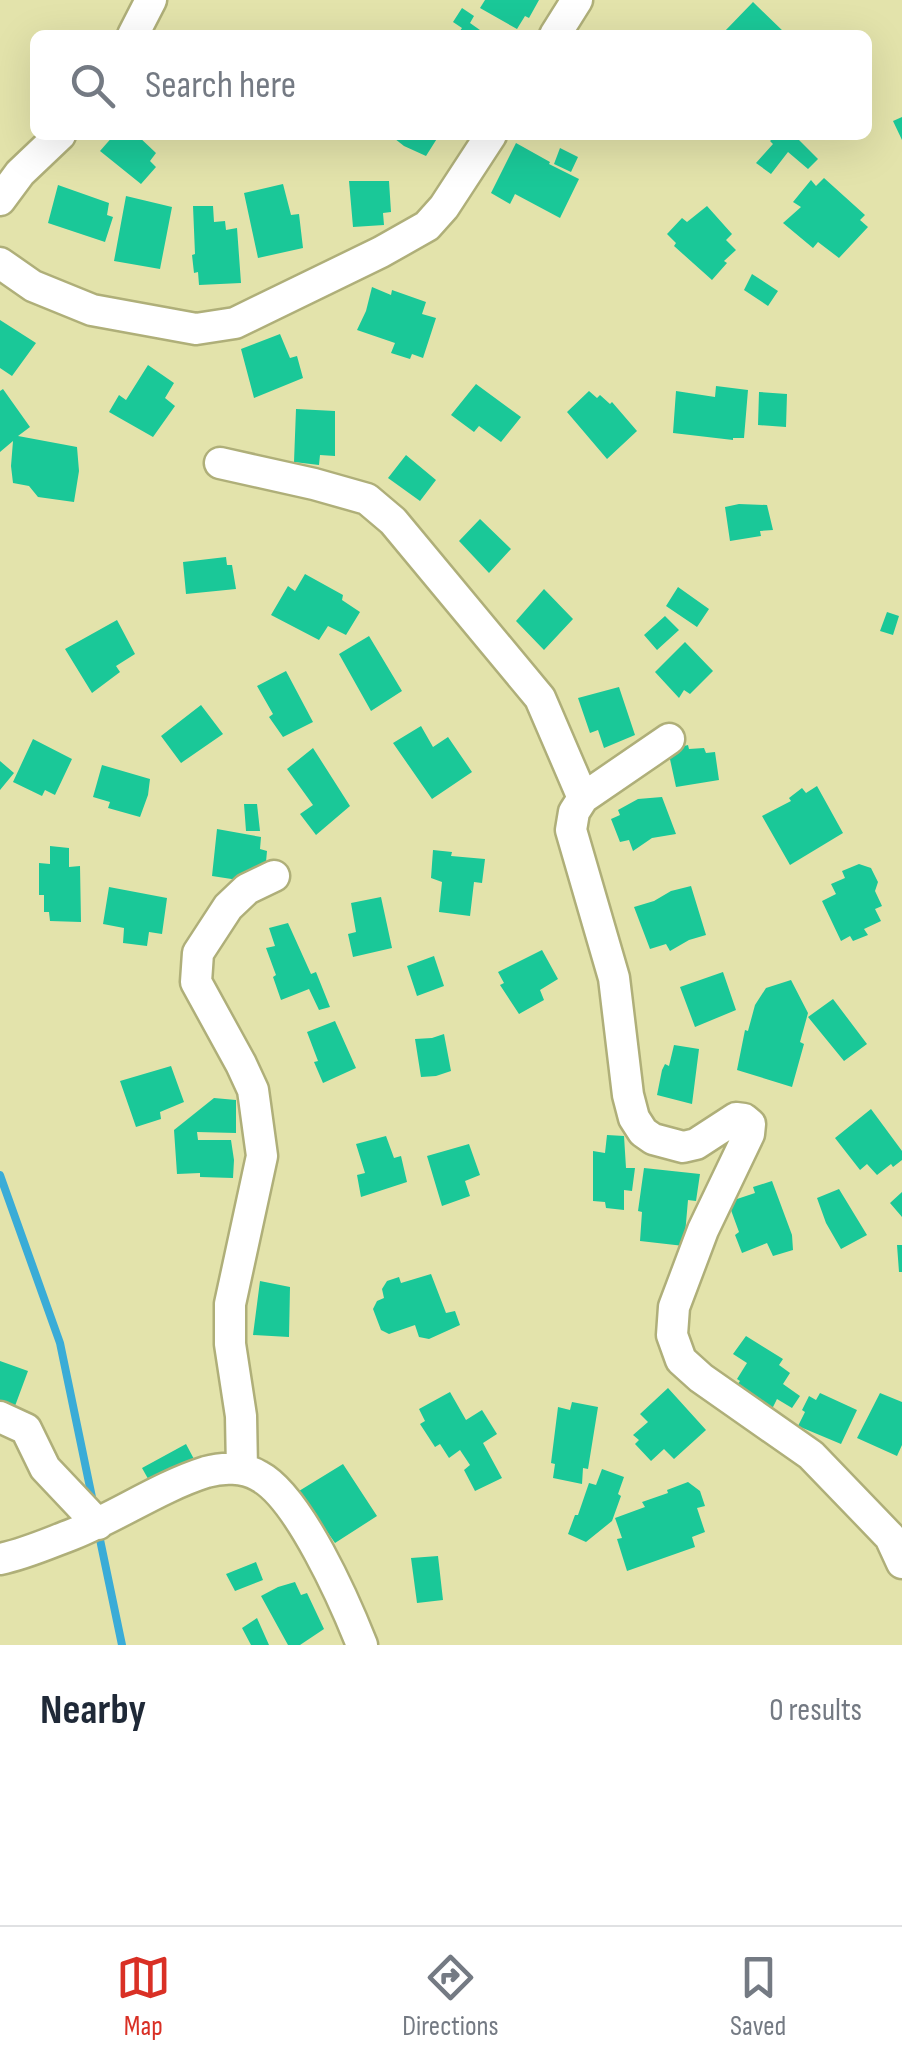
<!DOCTYPE html>
<style>
:root{--surface:#fff;--page:#f6f6f7;--text:#1f2937;--muted:#747a83;--line:#e0e1e3;--accent:#d93025}
body{margin:0;font-family:"Sofia Sans Condensed",sans-serif;background:var(--page);color:var(--text)}
.list{margin:0;padding:0;list-style:none}
h2{display:flex;justify-content:space-between;align-items:center;height:130px;margin:0;padding:0 40px;font-size:42px}
h2 small{font-size:32px;font-weight:400;color:var(--muted)}
.icon{flex:none;width:55px;height:55px;fill:none;stroke:currentColor;stroke-width:2;stroke-linecap:round;stroke-linejoin:round}
.map{position:relative;flex:none;width:902px;height:1645px;overflow:hidden}
.search{position:absolute;background:var(--surface);box-shadow:0 10px 40px #0002;left:30px;right:30px;top:30px;height:110px;display:flex;align-items:center;gap:25px;box-sizing:border-box;padding:0 35px;border-radius:15px;color:var(--muted);font-size:38px}
.sheet{height:280px;background:var(--surface)}
nav{display:flex;justify-content:space-around;align-items:center;box-sizing:border-box;height:140px;border-top:2px solid var(--line);background:var(--surface);font-size:28px;color:var(--muted)}
nav a{display:grid;justify-items:center;gap:5px}
nav .on{color:var(--accent)}
.map>svg:first-child{display:block}
</style>
<div class="map">
<svg width="902" height="1645" viewBox="0 0 902 1645">
<rect width="100%" height="100%" fill="#e3e3ab"/>
<g fill="none" stroke-linecap="round" stroke-linejoin="round">
<path stroke="#3aacd7" stroke-width="8" d="M0,1175L60,1343L93,1502
M98,1530L122,1645"/>
</g>
<path fill="#1ac898" d="M485,0H539L529,18L525,16L517,29L480,8Z
M753,2L787,35H727L724,32Z
M462,8L474,16L470,23L487,35H457L462,28L453,22Z
M902,117V140L893,121Z
M114,135H137L156,153L150,161L156,167L141,184L100,151Z
M390,135H445L442,140L438,137L426,156L404,146Z
M776,135H794L818,159L808,169L788,152L771,174L756,163L773,144L770,141Z
M516,143L550,162L549,164L579,179L560,218L515,194L510,204L491,193Z
M560,148L578,157L571,172L554,164Z
M824,178L865,215L860,220L868,227L839,258L818,242L813,248L783,223L801,207L793,202L811,180L816,186Z
M349,181H389L391,212L383,213L384,225L353,227Z
M283,184L291,215L299,214L303,248L258,258L244,193Z
M58,185L109,203L107,215L113,217L105,242L48,223Z
M126,196L172,207L160,269L114,261Z
M193,206H213L214,222L225,221L226,230L237,228L241,283L199,285L198,272L194,273L192,255L195,254Z
M707,206L732,234L726,240L736,250L724,261L727,263L712,280L674,246L676,243L667,234L682,218L687,222Z
M752,274L778,291L768,306L744,290Z
M372,287L391,295L392,290L426,302L422,314L436,318L423,358L412,354L410,359L391,353L395,343L357,330L366,311Z
M0,320L36,343L12,376L0,368Z
M280,334L290,358L297,356L303,378L254,398L241,349Z
M148,365L174,383L165,398L175,406L153,437L109,412L119,395L126,400Z
M476,384L521,417L501,442L479,426L474,432L451,415Z
M716,386L748,390L744,438H733V440L673,433L676,391L715,397Z
M3,389L30,427L18,436L77,447L79,471L74,502L38,497L29,486L13,483L11,466L13,441L0,452V391Z
M589,391L597,398L600,395L610,404L612,402L637,431L607,459L567,412Z
M759,392L787,394L786,427L758,425Z
M296,409L335,411V456L320,455L319,465L294,462Z
M406,455L436,480L420,501L388,478Z
M739,504L767,505L773,530L760,531L761,536L730,541L725,507Z
M480,519L511,549L489,573L459,541Z
M226,557L227,565H232L236,589L186,594L183,562Z
M305,574L343,595L342,600L360,612L346,635L328,626L319,640L271,615L288,586L295,591Z
M678,587L709,609L697,627L666,606Z
M544,589L573,619L544,650L516,621Z
M887,612L899,616L893,635L880,631Z
M665,616L679,630L657,650L644,635Z
M117,620L135,654L116,666L120,672L92,693L65,649Z
M369,636L402,691L371,711L339,654Z
M685,642L713,671L690,694L684,690L679,698L655,672Z
M286,671L313,722L283,737L269,717L273,714L257,686Z
M619,687L635,735L604,748L598,730L590,733L578,698Z
M201,705L223,734L181,763L161,736Z
M421,726L433,747L448,737L472,772L432,799L393,743Z
M33,739L72,759L55,795L45,790L42,796L13,782Z
M688,745L689,749L704,748L706,753L715,752L719,780L676,787L668,750Z
M313,748L350,806L316,835L300,814L313,805L287,769Z
M0,761L14,773L0,790Z
M102,765L150,779L148,795L140,817L108,808L110,802L93,797Z
M817,786L843,833L790,865L762,816L791,801L789,798L802,788L806,793Z
M662,797L676,834L652,838L633,851L629,840L620,842L611,819L620,815L618,810L638,799Z
M244,804H257L260,831H246Z
M217,829L261,837L260,849L267,851L264,884L212,876Z
M50,846L69,848V867L80,866L81,922L50,921L49,912H44V895H39V863L50,864Z
M433,850L452,852L451,856L485,859L482,883L474,882L470,916L439,912L442,882L431,878Z
M859,864L871,868L878,882L875,891L882,906L875,909L881,921L864,929L868,935L853,941L850,936L841,941L822,901L836,894L831,884L845,878L842,871Z
M691,886L706,935L689,940L670,951L666,944L650,949L634,907L654,901L671,891Z
M109,887L167,898L162,934L149,932L147,946L123,943L124,928L103,924Z
M381,897L392,948L353,957L348,934L356,932L351,903Z
M288,923L311,974L316,972L330,1007L319,1010L309,989L281,1000L273,977L276,975L266,948L275,946L269,928Z
M542,950L558,979L540,990L544,1000L519,1014L500,985L504,983L498,972Z
M434,956L444,986L417,996L407,966Z
M723,972L736,1010L695,1027L680,987Z
M791,980L808,1013L800,1042L804,1044L792,1087L737,1070L745,1030L748,1031L755,1005L766,988Z
M833,999L867,1044L844,1061L808,1017Z
M335,1021L356,1068L323,1083L314,1062L318,1061L307,1032Z
M444,1034L451,1071L436,1076L421,1077L415,1039L432,1038Z
M674,1045L699,1049L692,1104L657,1095L662,1070L665,1064L669,1066Z
M171,1066L184,1102L160,1112L161,1119L136,1127L120,1081Z
M214,1098L236,1100V1133L197,1132L198,1140H231L234,1160L233,1178L200,1177V1173L177,1174L174,1130Z
M871,1109L902,1151V1160L893,1167L891,1164L877,1175L867,1164L860,1170L835,1138Z
M607,1135L624,1136L626,1168H635L632,1191L624,1190V1210L606,1208L605,1202L593,1201V1151L605,1153Z
M386,1136L394,1158L401,1156L407,1182L361,1197L357,1175L365,1173L356,1144Z
M469,1144L480,1175L465,1181L470,1196L442,1206L427,1156Z
M644,1168L700,1174L696,1201L688,1200L684,1246L640,1241L642,1212L638,1211Z
M772,1181L792,1235L793,1250L773,1256L767,1243L742,1253L735,1235L739,1232L728,1202L755,1193L753,1187Z
M839,1189L867,1235L841,1249L826,1223L817,1198Z
M902,1192V1217L890,1203Z
M897,1245H902V1272H899Z
M431,1274L446,1313L455,1311L460,1325L429,1339L419,1337L415,1325L389,1334L381,1330L373,1309L377,1301L384,1298L382,1289L387,1281L399,1277L401,1283Z
M260,1281L290,1287L289,1337L253,1335Z
M746,1336L783,1359L779,1365L790,1373L783,1384L800,1396L792,1408L777,1399L771,1411L734,1389L740,1381L737,1379L747,1363L733,1354Z
M0,1361L28,1371L15,1406L0,1401Z
M668,1388L706,1430L674,1459L664,1449L651,1461L635,1444L639,1440L633,1435L648,1422L640,1414Z
M450,1392L466,1420L482,1410L497,1434L483,1443L502,1478L475,1491L464,1470L470,1465L460,1450L449,1458L440,1444L435,1447L420,1424L425,1421L419,1409Z
M820,1393L857,1410L841,1444L798,1426L805,1412L802,1410L809,1396L816,1400Z
M880,1393L902,1402V1445L897,1456L857,1438Z
M572,1402L598,1407L588,1469L583,1468L582,1484L553,1478L555,1464L551,1463L558,1407L570,1410Z
M186,1444L195,1461L151,1484L142,1468Z
M343,1464L377,1516L335,1543L299,1491Z
M602,1469L624,1477L618,1494L621,1496L612,1521L586,1542L568,1534L575,1515H578L589,1483L596,1485Z
M688,1482L700,1491L705,1506L697,1508L705,1532L692,1537L695,1547L627,1571L617,1539L622,1538L615,1518L645,1507L642,1502L668,1493L667,1490Z
M438,1556L443,1600L417,1603L411,1558Z
M256,1562L263,1580L235,1591L226,1574Z
M295,1582L301,1595L307,1593L324,1629L300,1645H288L261,1596L278,1587Z
M257,1618L269,1645H251L242,1628Z"/>
<g fill="none" stroke-linecap="round" stroke-linejoin="round">
<defs>
<path id="minor" d="M133,35L151,0
M555,35L577,0
M0,200L20,173L60,135
M0,263L33,286L92,310L196,329L235,323L381,252L427,226L444,207L491,135
M220,463L314,484L367,499L393,521L540,698L583,798
M669,739L583,798L574,812L571,830L614,978L628,1095L634,1118L643,1132L653,1139L683,1147L696,1144L736,1118L744,1119L750,1124L749,1134L703,1230L674,1307L672,1335L681,1360L701,1378L811,1455L890,1537L902,1563
M0,1417L26,1429L45,1468L98,1524
M242,1469L241,1416L230,1344V1304L262,1156L253,1090L241,1064L196,982L198,953L228,907L247,889L274,876
M0,1559C25,1554 49,1543 73,1534C118,1516 159,1487 206,1472C223,1467 244,1467 259,1476C299,1497 345,1602 362,1645"/>
</defs>
<use href="#minor" stroke="#afaf79" stroke-width="35"/>
<use href="#minor" stroke="#fff" stroke-width="30"/>
</g>
</svg>
<div class="search"><svg class="icon" aria-label="search" viewBox="0 0 24 24"><circle cx="10" cy="10" r="6"/><path d="M15 15l6 6"/></svg>Search here</div>
</div>
<section class="sheet">
<h2>Nearby<small>0 results</small></h2>
<ul class="list">
</ul>
</section>
<nav>
<a class="on"><svg class="icon" aria-label="map" viewBox="0 0 24 24"><path d="M3 6l6-2 6 2 6-2v14l-6 2-6-2-6 2zM9 4v14M15 6v14"/></svg>Map</a>
<a><svg class="icon" aria-label="directions" viewBox="0 0 24 24"><path d="M12 3l9 9-9 9-9-9zM9 14v-3h6M13 9l2 2-2 2"/></svg>Directions</a>
<a><svg class="icon" aria-label="saved" viewBox="0 0 24 24"><path d="M7 4h10v16l-5-4-5 4z"/></svg>Saved</a>
</nav>
